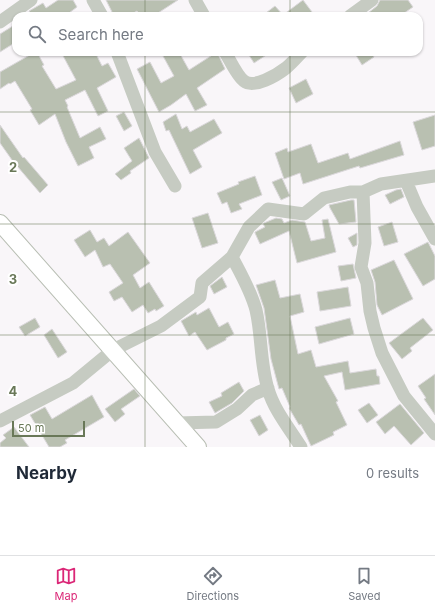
<!DOCTYPE html>
<style>
:root{--surface:#fff;--page:#f2f2f3;--text:#1f2937;--muted:#747a83;--line:#e0e1e3;--accent:#db2777}
body{margin:0;font-family:Inter,sans-serif;background:var(--page);color:var(--text)}
.scale{position:absolute;left:12px;bottom:10px;width:73px;box-sizing:border-box;padding-left:4px;border:2px solid #697858;border-top:0;font-size:11px;line-height:14px;white-space:nowrap;color:#697858;-webkit-text-stroke:3px #fff;paint-order:stroke}
.list{margin:0;padding:0;list-style:none}
h2{display:flex;justify-content:space-between;align-items:center;height:52px;margin:0;padding:0 16px;font-size:17px}
h2 small{font-size:13px;font-weight:400;color:var(--muted)}
.icon{flex:none;width:22px;height:22px;fill:none;stroke:currentColor;stroke-width:2;stroke-linecap:round;stroke-linejoin:round}
.map{position:relative;flex:none;width:435px;height:447px;overflow:hidden}
.search{position:absolute;background:var(--surface);box-shadow:0 1px 3px #0004;left:12px;right:12px;top:12px;height:44px;display:flex;align-items:center;gap:10px;box-sizing:border-box;padding:0 14px;border-radius:12px;color:var(--muted);font-size:15px}
.sheet{height:108px;background:var(--surface)}
nav{display:flex;justify-content:space-around;align-items:center;box-sizing:border-box;height:56px;border-top:1px solid var(--line);background:var(--surface);font-size:11px;color:var(--muted)}
nav a{display:grid;justify-items:center;gap:2px}
nav .on{color:var(--accent)}
.map>svg:first-child{display:block}
</style>
<div class="map">
<svg width="435" height="447" viewBox="0 0 435 447">
<rect width="100%" height="100%" fill="#f9f6f9"/>
<path fill="#b9c0b1" stroke="#dbd8db" d="M58,0H73L77,7L65,16H32L29,11L43,3L46,8Z
M106,0H178L158,13L160,16H140L137,11L128,16H114Z
M303,0L315,16H262L275,6L283,15Z
M380,0H408L413,7L400,16H370L368,13L377,6Z
M16,24V42L0,52V34Z
M35,52H37L44,65L42,66L56,89L76,80L61,52H95L102,66L108,63L116,77L97,88L108,111L98,116L85,90L65,100L68,106L67,107L80,138L100,127L106,139L89,147L94,158L78,166L66,142L55,114L39,125L30,110L32,109L15,81L10,84L9,83L0,89V72Z
M169,52H179L189,70L217,52L225,69L197,88L207,105L195,111L186,94L171,105L159,112L137,69L150,62L161,83L174,76L163,56Z
M247,52H271L254,63Z
M354,52H371L374,57L362,65Z
M306,79L313,94L296,103L289,88Z
M124,112L132,126L124,131L116,116Z
M176,114L182,129L187,126L190,132L214,119L222,133L193,150L202,167L190,174L169,130L166,131L163,122Z
M435,115V146L422,150L413,122Z
M0,125L23,158L24,157L48,185L40,193L12,160L0,143Z
M139,138L149,158L130,171L131,173L121,180L115,174L132,161L124,148Z
M400,141L404,155L360,168L359,166L303,184L300,173L284,179L275,153L287,148L288,152L311,144L318,163L348,153L350,159Z
M255,176L262,195L239,204L242,209L231,213L227,202L222,204L217,193L239,184L238,182Z
M282,178L290,196L281,200L272,182Z
M401,189L404,197L390,204L385,195L396,190Z
M351,200H354L356,222L339,224L330,208L329,205Z
M208,213L218,243L202,248L192,218Z
M276,218L282,219L284,223L292,220L305,222L311,241L325,238L322,220L328,219L336,252L297,263L289,231L260,244L255,233V232L265,227L263,224L264,223Z
M392,222L398,242L384,246L378,227Z
M90,230L97,242L104,238L109,246L128,232L150,263L133,275L140,288L149,282L164,306L156,311L155,309L148,313L143,305L132,312L122,297L114,301L109,292L123,283L110,264L103,267L95,250L85,257L74,240Z
M357,233V245L353,247L348,238Z
M428,242L435,256V279L423,286L404,254Z
M394,260L413,299L382,315L377,305L375,282L371,270Z
M353,264L356,278L341,281L338,266Z
M222,277L227,287L214,294L210,286Z
M275,280L280,298L300,294L304,312L290,316L298,354L311,350L316,367L348,361L350,373L376,369L377,376H379L380,384L345,390L342,372L324,376L338,401L336,402L347,425L333,432L334,435L311,446L301,424L299,425L289,408L290,407L282,388L279,389L271,359L264,308L256,285Z
M348,287L351,306L320,311L317,292Z
M209,308L219,327L228,322L234,334L226,338V340L207,350L195,332L189,336L181,321L196,312L197,315Z
M35,318L40,327L25,336L19,327Z
M350,318L354,334L319,344L315,327Z
M423,318L433,330L410,348L412,351L402,359L389,343Z
M52,329L67,352L58,358L44,335Z
M435,374V415L424,399L426,398L418,386Z
M239,382L244,391L232,403L215,413L209,402L222,396L221,393Z
M134,389L140,396L121,409L125,414L115,422L105,409Z
M92,395L104,417L65,440L67,443L60,447H49L30,415L45,407L52,419Z
M369,403L378,415L367,423L358,410Z
M400,404L424,433L411,445L394,426L385,434L376,422Z
M260,415L268,430L259,436L250,420Z
M14,427L29,447H0V443L6,438L3,435Z"/>
<g fill="none" stroke-linecap="round" stroke-linejoin="round">
<defs>
<path id="major" d="M0,223L198,447"/>
</defs>
<use href="#major" stroke="#b8beb3" stroke-width="18"/>
<path stroke="#c6cbc2" stroke-width="13" d="M93,0L102,16
M195,0L204,16
M350,16L372,0
M0,22L31,0
M117,52L155,152L175,186
M225,52C230,60 237,76 244,81C254,89 277,75 286,68C292,63 297,57 302,52
M406,181L417,207L435,239
M363,192L365,243L361,267L367,283L370,311L374,328L382,353L404,396L435,434
M232,257C241,274 251,291 256,310C262,336 260,363 268,389C274,410 289,428 301,447
M0,421L73,383L113,350L161,326L200,297L202,283L232,257L249,227L268,209L304,214L324,198L350,192H363L381,184L435,176
M177,423L216,422L237,409L252,395L268,388"/>
<use href="#major" stroke="#fff" stroke-width="16"/>
</g>
<path fill="none" stroke="#697858" stroke-width="1" stroke-opacity="0.55" d="M145,0V16M290,0V16M145,52V447M290,52V447M0,112H435M0,224H435M0,335H435"/>
<g font-size="13" text-anchor="middle" font-weight="bold" fill="#697858" stroke="#fff" stroke-width="4" stroke-linejoin="round" paint-order="stroke">
<text x="13" y="172">2</text>
<text x="13" y="284">3</text>
<text x="13" y="396">4</text>
</g>
</svg>
<div class="scale">50 m</div>
<div class="search"><svg class="icon" aria-label="search" viewBox="0 0 24 24"><circle cx="10" cy="10" r="6"/><path d="M15 15l6 6"/></svg>Search here</div>
</div>
<section class="sheet">
<h2>Nearby<small>0 results</small></h2>
<ul class="list">
</ul>
</section>
<nav>
<a class="on"><svg class="icon" aria-label="map" viewBox="0 0 24 24"><path d="M3 6l6-2 6 2 6-2v14l-6 2-6-2-6 2zM9 4v14M15 6v14"/></svg>Map</a>
<a><svg class="icon" aria-label="directions" viewBox="0 0 24 24"><path d="M12 3l9 9-9 9-9-9zM9 14v-3h6M13 9l2 2-2 2"/></svg>Directions</a>
<a><svg class="icon" aria-label="saved" viewBox="0 0 24 24"><path d="M7 4h10v16l-5-4-5 4z"/></svg>Saved</a>
</nav>
